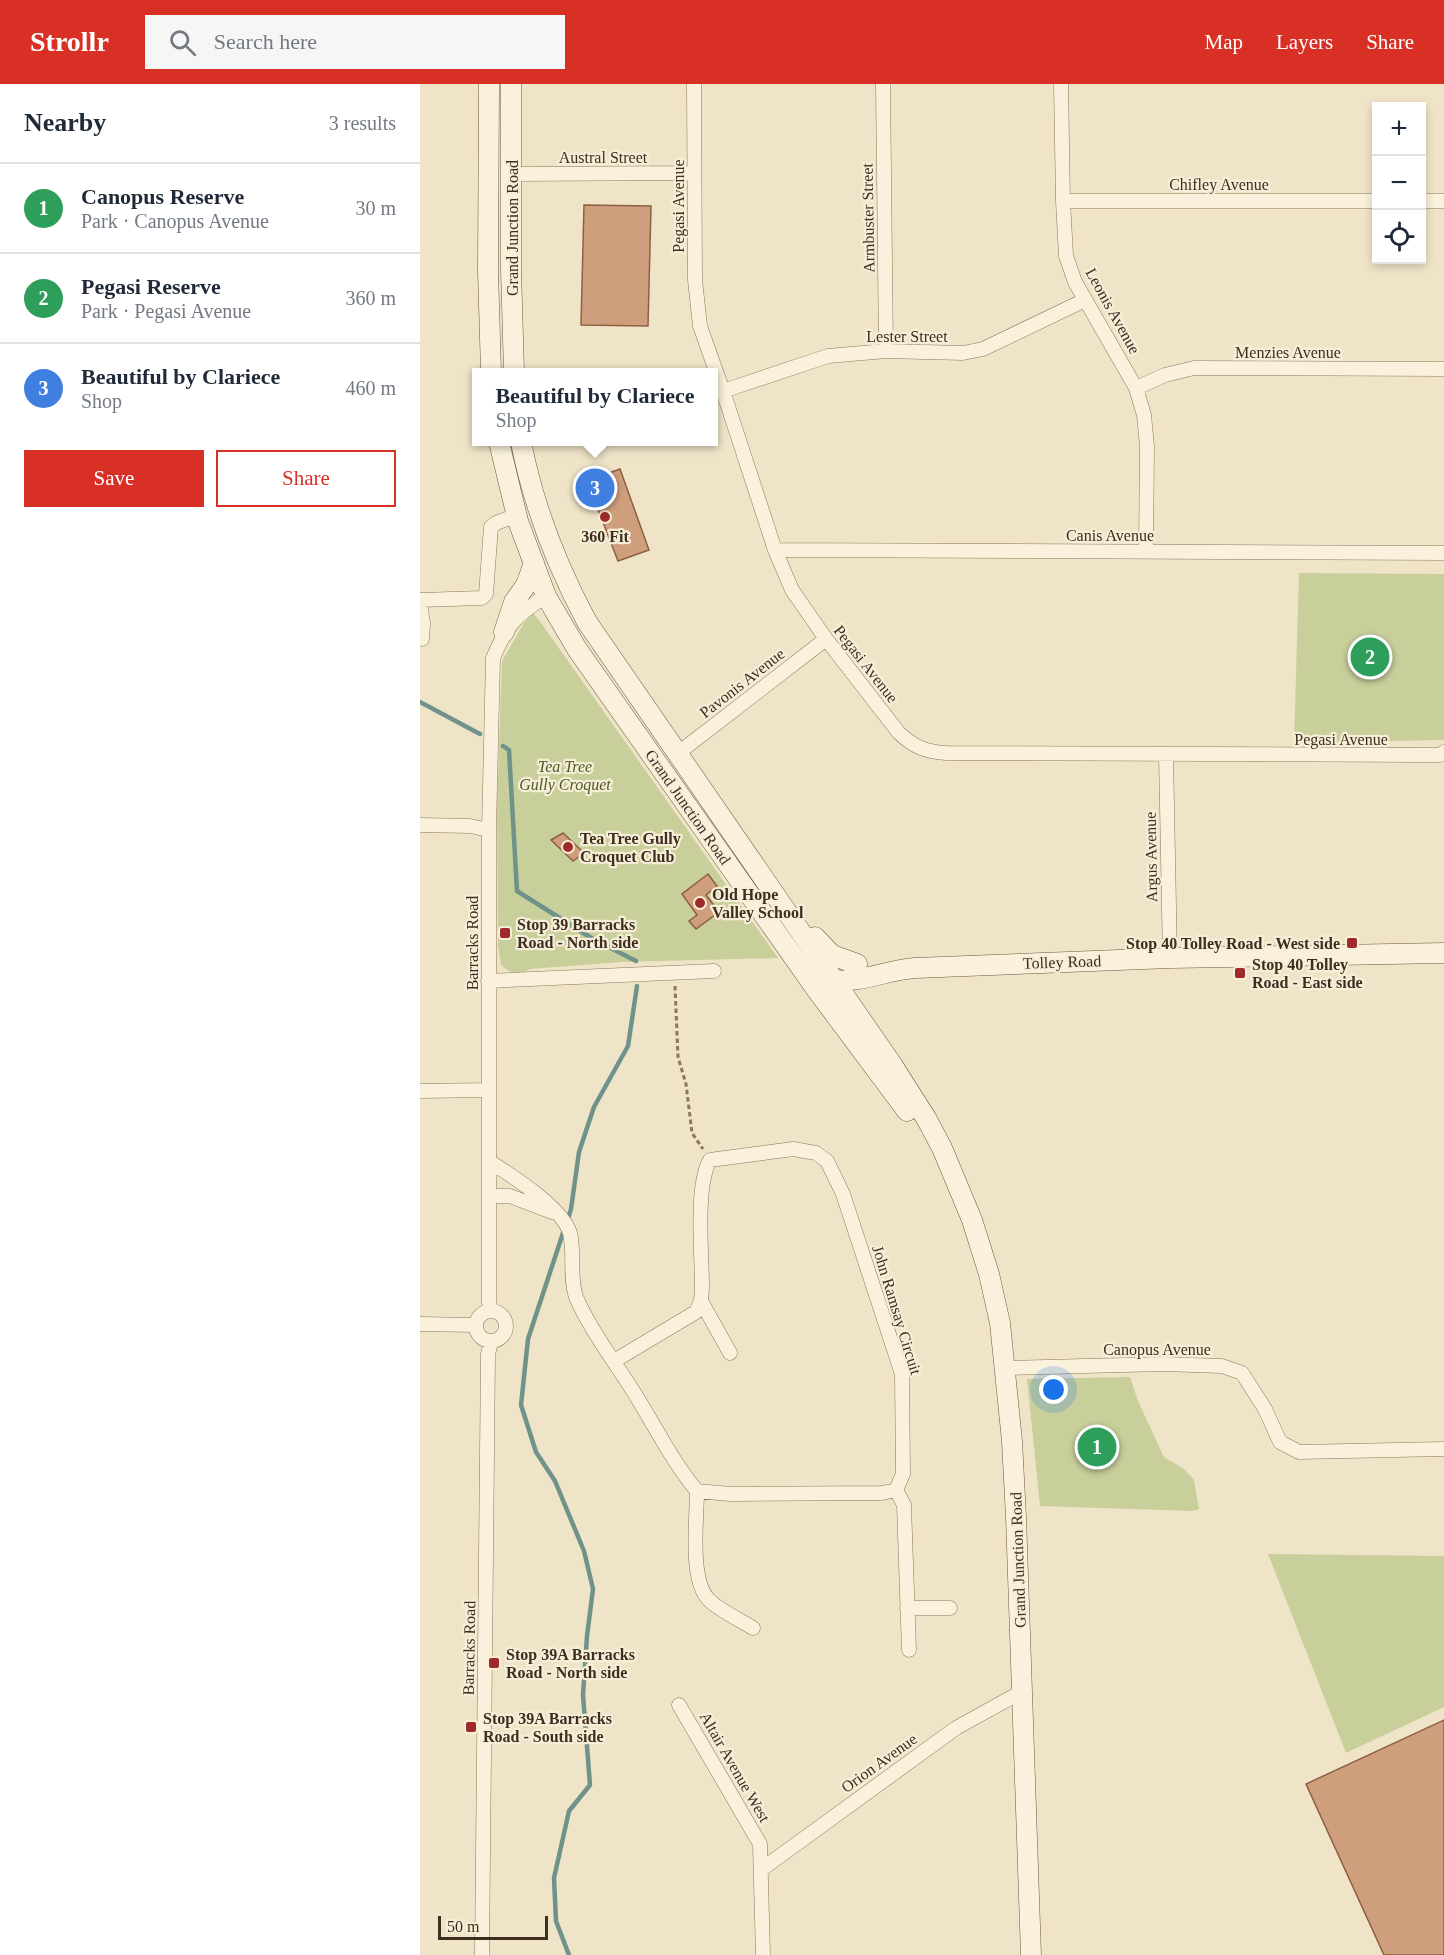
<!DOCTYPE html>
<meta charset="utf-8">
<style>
:root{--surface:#fff;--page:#f6f6f7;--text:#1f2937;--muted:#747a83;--line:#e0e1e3;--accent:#d93025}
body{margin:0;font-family:Georgia,serif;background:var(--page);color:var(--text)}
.controls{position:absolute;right:18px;top:18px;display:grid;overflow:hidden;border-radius:0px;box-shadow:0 3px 9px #0003}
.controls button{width:54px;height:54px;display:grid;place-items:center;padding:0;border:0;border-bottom:2px solid var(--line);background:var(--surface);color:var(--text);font:30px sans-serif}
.scale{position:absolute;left:18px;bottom:15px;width:110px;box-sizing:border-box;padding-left:6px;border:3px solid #3d2e20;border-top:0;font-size:16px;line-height:21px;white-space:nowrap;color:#3d2e20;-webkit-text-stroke:4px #f7eed8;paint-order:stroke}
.you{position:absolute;left:634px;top:1306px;width:21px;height:21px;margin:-15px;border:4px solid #fff;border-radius:50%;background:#1a73e8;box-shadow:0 0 0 9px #1a73e833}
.badge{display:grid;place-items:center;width:39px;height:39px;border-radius:50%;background:var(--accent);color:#fff;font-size:20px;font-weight:700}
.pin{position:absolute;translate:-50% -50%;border:3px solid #fff;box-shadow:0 2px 6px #0006}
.popup{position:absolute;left:52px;top:284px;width:246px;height:78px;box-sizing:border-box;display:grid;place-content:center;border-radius:0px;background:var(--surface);filter:drop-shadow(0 2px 4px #0005);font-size:20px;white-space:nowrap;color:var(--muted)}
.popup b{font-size:22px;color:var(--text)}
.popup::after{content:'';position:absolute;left:50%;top:100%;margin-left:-12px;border:12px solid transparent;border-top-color:var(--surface)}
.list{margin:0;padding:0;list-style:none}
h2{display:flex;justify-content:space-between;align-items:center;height:78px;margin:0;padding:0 24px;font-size:26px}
h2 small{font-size:20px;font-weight:400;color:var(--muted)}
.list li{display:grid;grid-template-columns:39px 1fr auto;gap:18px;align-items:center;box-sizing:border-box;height:90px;padding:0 24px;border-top:2px solid var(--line)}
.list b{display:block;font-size:22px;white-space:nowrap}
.list p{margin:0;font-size:20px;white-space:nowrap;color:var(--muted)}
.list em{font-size:20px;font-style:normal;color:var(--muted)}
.actions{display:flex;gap:12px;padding:18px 24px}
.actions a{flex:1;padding:14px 0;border:2px solid var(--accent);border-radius:0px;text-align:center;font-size:21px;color:var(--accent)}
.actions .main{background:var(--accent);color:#fff}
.icon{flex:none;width:33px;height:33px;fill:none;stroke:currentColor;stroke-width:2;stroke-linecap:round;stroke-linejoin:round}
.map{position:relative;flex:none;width:1024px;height:1871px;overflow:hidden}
header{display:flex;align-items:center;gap:36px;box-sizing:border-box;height:84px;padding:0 30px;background:var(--accent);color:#fff}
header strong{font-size:28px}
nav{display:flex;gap:33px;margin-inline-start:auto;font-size:21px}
.search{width:420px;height:54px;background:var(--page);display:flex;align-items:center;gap:15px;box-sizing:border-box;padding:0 21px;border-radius:0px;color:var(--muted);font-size:22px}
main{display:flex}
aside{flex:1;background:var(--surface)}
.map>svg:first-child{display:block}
</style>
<header>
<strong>Strollr</strong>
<div class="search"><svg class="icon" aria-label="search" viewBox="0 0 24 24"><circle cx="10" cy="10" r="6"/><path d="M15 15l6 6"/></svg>Search here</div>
<nav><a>Map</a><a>Layers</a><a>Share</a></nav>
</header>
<main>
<aside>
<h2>Nearby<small>3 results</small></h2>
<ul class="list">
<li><span class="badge" style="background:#2e9e5b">1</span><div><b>Canopus Reserve</b><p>Park · Canopus Avenue</p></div><em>30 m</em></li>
<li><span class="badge" style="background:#2e9e5b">2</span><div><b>Pegasi Reserve</b><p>Park · Pegasi Avenue</p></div><em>360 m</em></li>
<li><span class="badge" style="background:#3f7fe0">3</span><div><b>Beautiful by Clariece</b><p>Shop</p></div><em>460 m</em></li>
</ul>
<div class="actions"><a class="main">Save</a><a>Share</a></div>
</aside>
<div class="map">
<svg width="1024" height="1871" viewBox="0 0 1024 1871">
<rect width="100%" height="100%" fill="#f0e4c8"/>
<path fill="#c9cf9b" d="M879,489L1024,490V656L874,659Z
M113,529L119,536L358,874L202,878L110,885C97,892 92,890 81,881L78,862L77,721L82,577L104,539Z
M710,1293L718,1317L744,1373L764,1385L774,1396L779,1425L772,1427L620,1422L607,1295Z
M848,1470L1024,1472V1623L926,1669Z"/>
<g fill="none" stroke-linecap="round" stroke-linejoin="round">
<path stroke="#6f938a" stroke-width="4.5" d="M0,618L60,650
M83,662L89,666L97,807L173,855L216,877
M147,1138L151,1125L159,1068L174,1023L208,962L217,902
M144,1146L108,1255L101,1321L116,1368L135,1397L164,1467L173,1505L167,1552L163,1611L170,1701L149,1727L134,1794L136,1837L149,1871"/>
</g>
<path fill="#cf9f7d" stroke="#8d5f41" stroke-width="1.5" d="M164,121L231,122L228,242L161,241Z
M200,385L229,466L198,477L167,397Z
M143,749L164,769L153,777L131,756Z
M288,790L297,802L286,811L299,828L276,845L269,837L277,831L262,810Z
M1024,1636V1871H964L886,1700Z"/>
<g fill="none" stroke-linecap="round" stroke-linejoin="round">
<defs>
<path id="minor" d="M274,0L275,196L280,242L303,307L355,466L372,506L406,555L479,649C494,663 506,668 526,669L1002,671H1020L1024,668
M463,0L466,267
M641,0L643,117L646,172L655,198L716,304L724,331L727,362L726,467
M91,90L274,89
M643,117H956
M1002,117H1024
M716,304L745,291L774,284L1024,285
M303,307L408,272L466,267L543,269L563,265L665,216
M355,466L1024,469
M0,516L62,514L66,510L71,443L76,439L97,431
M0,519L3,539L2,555
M257,670L406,555
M746,671L750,874
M0,741L50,742L69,746
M68,897L294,887
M0,1007L68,1006
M69,1077C92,1092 142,1123 150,1149C155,1169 149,1193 156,1213C171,1248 198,1282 218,1315C237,1346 253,1378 277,1407L310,1410L462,1409L476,1406L483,1390L482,1290L423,1110L407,1077L396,1069L373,1065L290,1076C275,1102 282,1171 282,1203L281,1217L276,1228L194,1277
M69,1112H90L132,1128
M281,1217L310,1269
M56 1242a15 15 0 1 1 30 0a15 15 0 1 1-30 0Z
M71,1227L69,1218V746L73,574C87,541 96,531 126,512
M0,1240L55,1241
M586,1284L743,1280L802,1282L822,1289L845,1325L860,1358L879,1368L1024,1365
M476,1406L484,1421L489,1566
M277,1407C277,1435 269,1496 289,1516C299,1526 320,1536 333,1544
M487,1524H530
M259,1621L340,1760L343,1871
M342,1785L536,1644L601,1608
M62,1871L68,1270L71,1258"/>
<path id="secondary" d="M69,0L68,186L71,288
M91,0V186L94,288
M79,358L98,437L126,512L157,565L396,905L487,1027
M101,358C113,420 137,482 167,538L473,982L506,1034L522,1064L552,1136L569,1190L580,1239L592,1357L596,1433L611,1871
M84,548L94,518L106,501L114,479
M395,853L412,871L437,880
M413,896C441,899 467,886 495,884L750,874L1024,869"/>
</defs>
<use href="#minor" stroke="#8d765c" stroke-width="15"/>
<use href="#secondary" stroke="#6f573f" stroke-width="21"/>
<path stroke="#8d765c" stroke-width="3" stroke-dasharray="4.5 3" stroke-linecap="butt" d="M255,902L258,973L266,1000L272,1049L283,1065"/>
<use href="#minor" stroke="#faf1dc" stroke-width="14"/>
<use href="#secondary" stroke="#faf1dc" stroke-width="20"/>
</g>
<g fill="#9e2a2b" stroke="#f7eed8" stroke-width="2">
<circle cx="185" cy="433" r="6"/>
<circle cx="148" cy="763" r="6"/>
<circle cx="280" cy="819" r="6"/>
<rect x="79" y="843" width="12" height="12" rx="3"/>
<rect x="926" y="853" width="12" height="12" rx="3"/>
<rect x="814" y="883" width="12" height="12" rx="3"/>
<rect x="68" y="1573" width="12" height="12" rx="3"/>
<rect x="45" y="1637" width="12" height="12" rx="3"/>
</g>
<g text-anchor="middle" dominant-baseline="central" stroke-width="4.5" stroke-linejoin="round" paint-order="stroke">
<g font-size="16" fill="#3d2e20" stroke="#f7eed8">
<text x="183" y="73">Austral Street</text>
<text x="799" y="100">Chifley Avenue</text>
<text transform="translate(258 122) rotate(-90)">Pegasi Avenue</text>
<text transform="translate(448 134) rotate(-91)">Armbuster Street</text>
<text transform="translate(92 144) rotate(-90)">Grand Junction Road</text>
<text transform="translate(693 227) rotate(61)">Leonis Avenue</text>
<text x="487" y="252">Lester Street</text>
<text x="868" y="268">Menzies Avenue</text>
<text x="690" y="451">Canis Avenue</text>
<text transform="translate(446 580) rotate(52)">Pegasi Avenue</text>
<text transform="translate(322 599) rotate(-38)">Pavonis Avenue</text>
<text x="921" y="655">Pegasi Avenue</text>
<text transform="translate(268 723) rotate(55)">Grand Junction Road</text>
<text transform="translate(731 773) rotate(-91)">Argus Avenue</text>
<text transform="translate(52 859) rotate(-90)">Barracks Road</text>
<text transform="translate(642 878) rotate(-2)">Tolley Road</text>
<text transform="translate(477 1226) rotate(73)">John Ramsay Circuit</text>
<text x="737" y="1265">Canopus Avenue</text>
<text transform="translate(598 1476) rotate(-92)">Grand Junction Road</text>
<text transform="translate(49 1564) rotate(-89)">Barracks Road</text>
<text transform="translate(459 1679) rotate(-36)">Orion Avenue</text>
<text transform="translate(315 1683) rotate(60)">Altair Avenue West</text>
</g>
<g font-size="16" font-weight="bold" fill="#3d2e20" stroke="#f7eed8" text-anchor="start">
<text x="185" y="452" text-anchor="middle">360 Fit</text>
<text x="160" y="754">Tea Tree Gully<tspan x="160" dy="18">Croquet Club</tspan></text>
<text x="292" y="810">Old Hope<tspan x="292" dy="18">Valley School</tspan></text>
<text x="97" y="840">Stop 39 Barracks<tspan x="97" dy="18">Road - North side</tspan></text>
<text x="920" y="859" text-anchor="end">Stop 40 Tolley Road - West side</text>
<text x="832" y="880">Stop 40 Tolley<tspan x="832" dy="18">Road - East side</tspan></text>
<text x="86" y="1570">Stop 39A Barracks<tspan x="86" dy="18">Road - North side</tspan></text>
<text x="63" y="1634">Stop 39A Barracks<tspan x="63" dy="18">Road - South side</tspan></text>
</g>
<g font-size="16" font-style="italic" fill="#4d5a26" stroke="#f7eed8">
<text x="145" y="682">Tea Tree<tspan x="145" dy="18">Gully Croquet</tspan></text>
</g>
</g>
</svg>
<div class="controls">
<button>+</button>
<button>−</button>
<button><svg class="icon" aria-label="locate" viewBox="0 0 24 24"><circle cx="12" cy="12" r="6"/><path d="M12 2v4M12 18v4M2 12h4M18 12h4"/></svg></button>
</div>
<div class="scale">50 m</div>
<div class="you"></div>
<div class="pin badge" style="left:677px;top:1363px;background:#2e9e5b">1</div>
<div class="pin badge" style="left:950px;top:573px;background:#2e9e5b">2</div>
<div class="pin badge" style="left:175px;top:404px;background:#3f7fe0">3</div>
<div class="popup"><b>Beautiful by Clariece</b>Shop</div>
</div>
</main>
